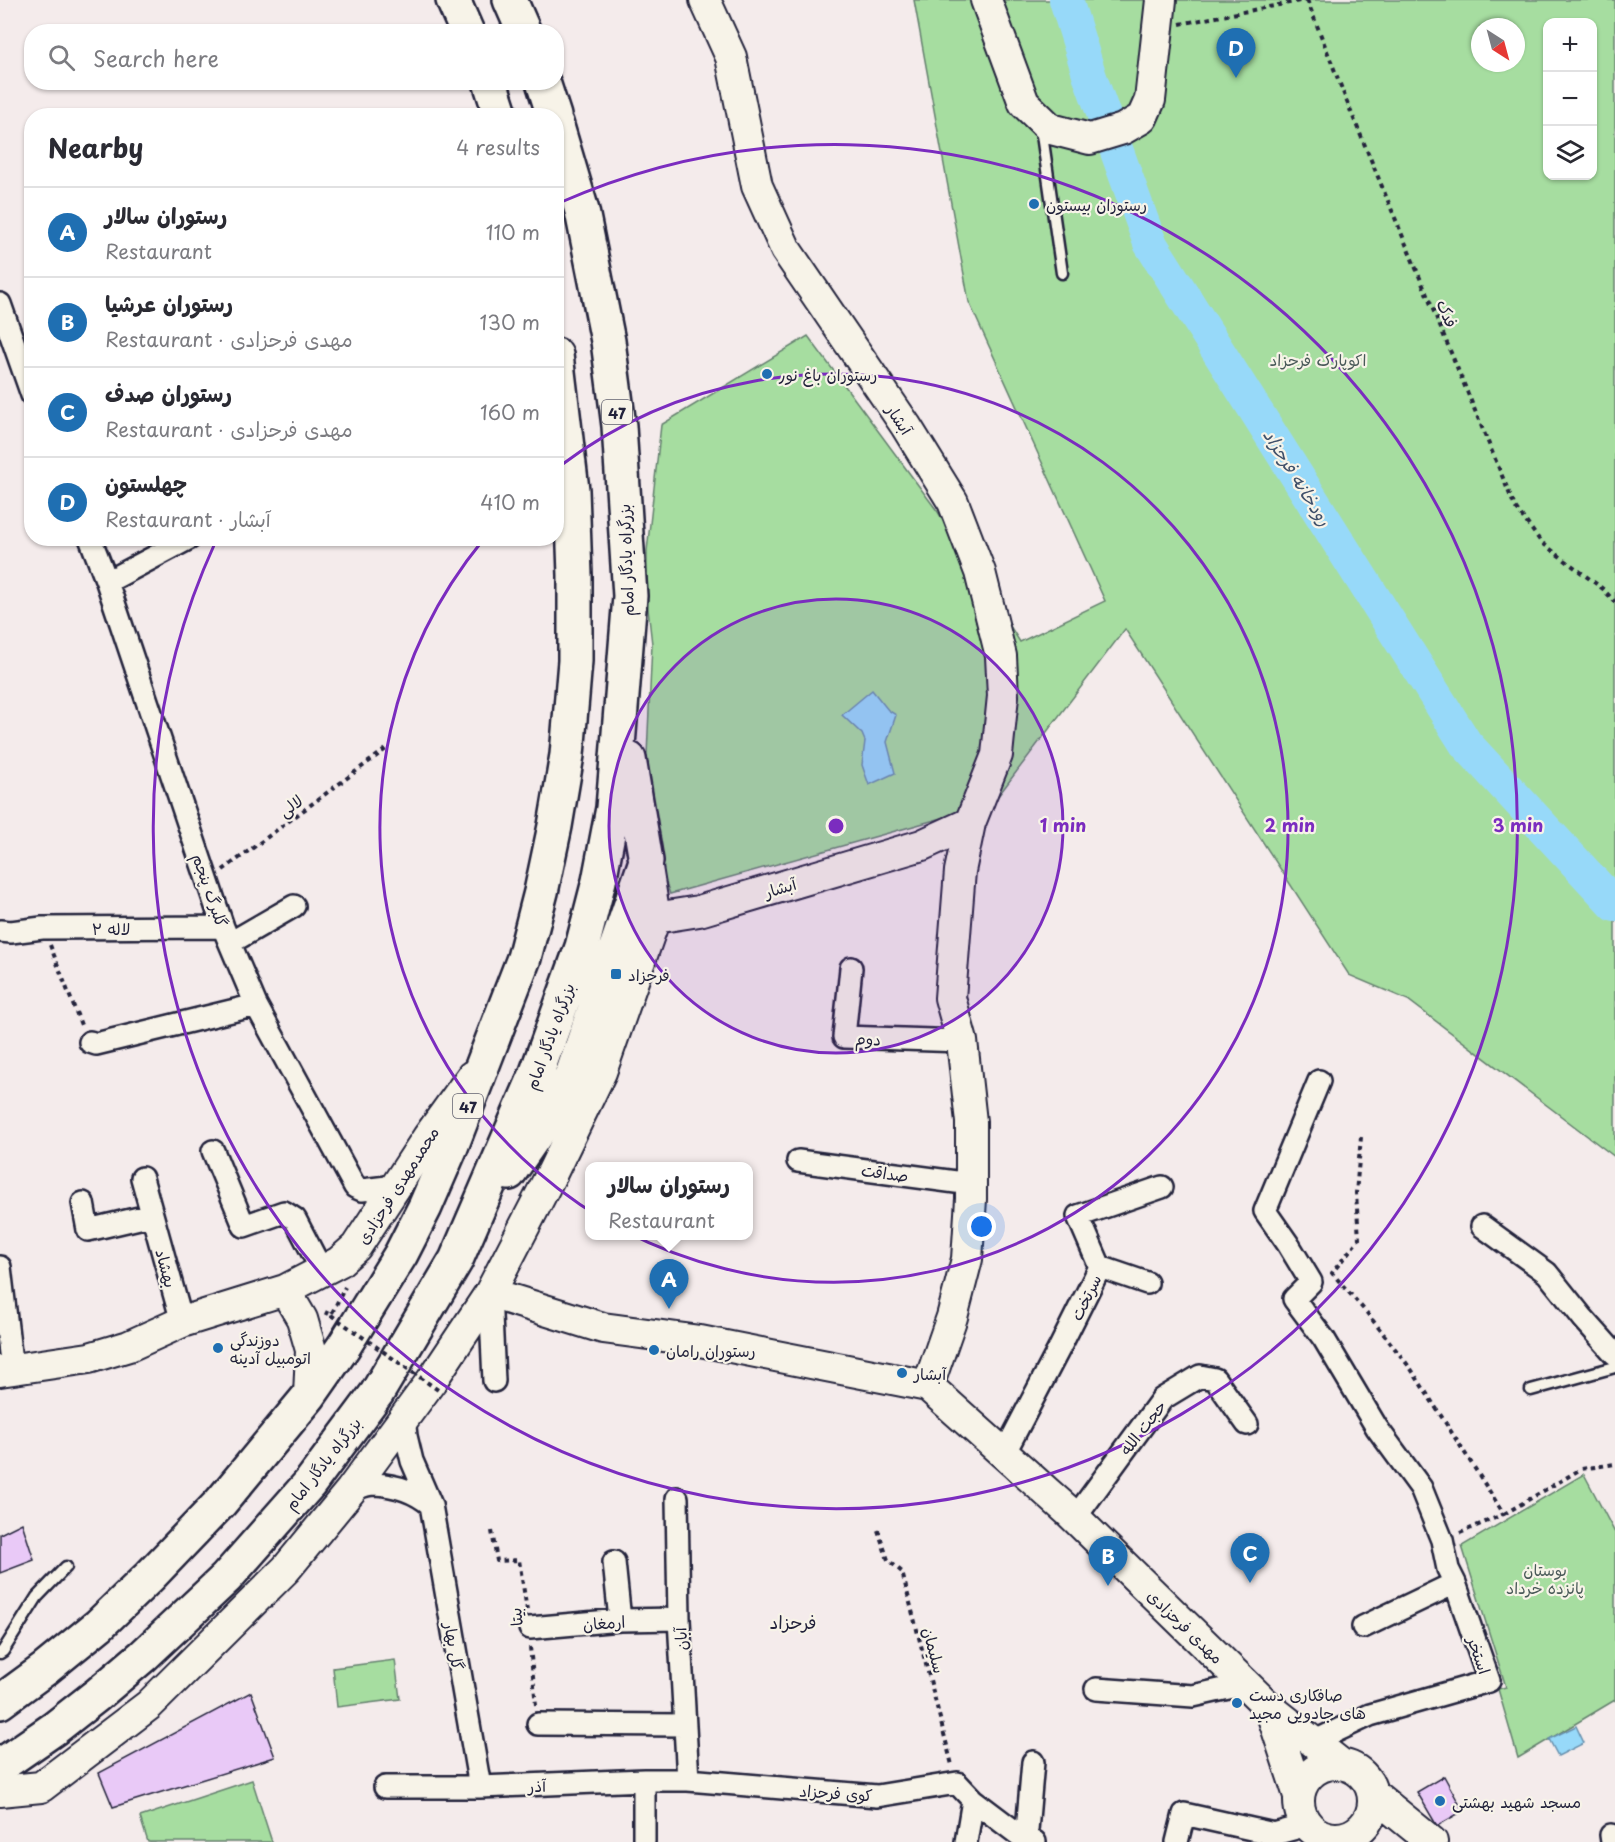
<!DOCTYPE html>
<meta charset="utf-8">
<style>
:root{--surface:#fff;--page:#f2f2f3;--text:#2b2b33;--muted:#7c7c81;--line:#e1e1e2;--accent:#1f6fb2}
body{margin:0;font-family:"Playpen Sans","Playpen Sans Arabic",sans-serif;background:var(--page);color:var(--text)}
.controls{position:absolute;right:18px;top:18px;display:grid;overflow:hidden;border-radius:12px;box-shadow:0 2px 4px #0004}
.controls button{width:54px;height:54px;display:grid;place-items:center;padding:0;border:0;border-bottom:2px solid var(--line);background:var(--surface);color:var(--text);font:30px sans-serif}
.compass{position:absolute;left:1471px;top:18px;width:54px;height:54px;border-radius:50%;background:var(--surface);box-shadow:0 2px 4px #0004;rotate:144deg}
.you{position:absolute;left:982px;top:1227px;width:21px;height:21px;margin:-15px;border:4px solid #fff;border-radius:50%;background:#1a73e8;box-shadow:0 0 0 9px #1a73e833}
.badge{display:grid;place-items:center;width:39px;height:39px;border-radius:50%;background:var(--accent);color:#fff;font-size:20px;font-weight:700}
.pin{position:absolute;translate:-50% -50px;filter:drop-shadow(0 2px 3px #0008)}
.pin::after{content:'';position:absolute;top:32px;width:21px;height:18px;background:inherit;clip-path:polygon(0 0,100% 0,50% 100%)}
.popup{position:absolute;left:585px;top:1162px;width:168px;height:78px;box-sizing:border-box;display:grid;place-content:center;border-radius:12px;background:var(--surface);filter:drop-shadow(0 2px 4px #0005);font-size:20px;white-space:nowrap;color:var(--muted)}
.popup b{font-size:22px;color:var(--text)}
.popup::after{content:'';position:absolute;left:50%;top:100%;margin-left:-12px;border:12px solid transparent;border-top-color:var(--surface)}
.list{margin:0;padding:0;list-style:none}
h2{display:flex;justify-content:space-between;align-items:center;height:78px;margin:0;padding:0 24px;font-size:26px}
h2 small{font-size:20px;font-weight:400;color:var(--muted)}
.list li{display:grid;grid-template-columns:39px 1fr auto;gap:18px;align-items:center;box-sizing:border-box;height:90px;padding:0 24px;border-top:2px solid var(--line)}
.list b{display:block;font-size:22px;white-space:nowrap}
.list p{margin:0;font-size:20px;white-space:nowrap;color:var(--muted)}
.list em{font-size:20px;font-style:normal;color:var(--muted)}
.icon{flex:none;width:33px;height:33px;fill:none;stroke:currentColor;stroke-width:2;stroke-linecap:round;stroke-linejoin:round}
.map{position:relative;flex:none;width:1615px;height:1842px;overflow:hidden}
.search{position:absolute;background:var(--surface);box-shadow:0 2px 4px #0004;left:24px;top:24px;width:540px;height:66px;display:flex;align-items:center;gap:15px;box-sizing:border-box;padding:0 21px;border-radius:24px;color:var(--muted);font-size:22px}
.panel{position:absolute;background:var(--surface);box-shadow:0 2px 4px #0004;left:24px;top:108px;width:540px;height:438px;border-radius:24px}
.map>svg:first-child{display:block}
</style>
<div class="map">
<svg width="1615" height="1842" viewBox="0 0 1615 1842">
<rect width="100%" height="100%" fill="#f4ebeb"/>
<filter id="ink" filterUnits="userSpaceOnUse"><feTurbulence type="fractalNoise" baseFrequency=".0167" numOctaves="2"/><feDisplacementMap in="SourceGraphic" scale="12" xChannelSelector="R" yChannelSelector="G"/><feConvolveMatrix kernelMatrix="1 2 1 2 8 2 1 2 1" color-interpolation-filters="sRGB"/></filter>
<g filter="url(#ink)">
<path fill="#a6dda0" stroke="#64806e" stroke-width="1.5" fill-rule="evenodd" d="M914,0H1615V1157L1408,1000L1349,975L1125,629L992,804L670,894L656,855L646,777L652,644L647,600V551L661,425L808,336L938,512L1020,642L1105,601L969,302ZM1548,22H1592V176H1548ZM1480,27H1516V63H1480Z
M1584,1474L1615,1533V1700L1518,1758L1498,1689L1506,1687L1462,1546Z
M395,1660L400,1699L337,1707L333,1668Z
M252,1780L272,1842H148L140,1817Z"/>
<path fill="#97d9f9" stroke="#6890ad" stroke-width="1.5" d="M872,690L888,710L896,715L887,742L895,773L869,785L862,765L865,741L862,734L842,715Z
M1576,1726L1584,1743L1558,1756L1549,1739Z"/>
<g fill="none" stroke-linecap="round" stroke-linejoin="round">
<path stroke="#97d9f9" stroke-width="34" d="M1066,0L1090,77L1150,243L1466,744L1615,905"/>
</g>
<path fill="#e9c9f7" stroke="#22223b" stroke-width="1.5" d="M22,1523L34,1560L0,1573V1534Z
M251,1692L275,1757L113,1807L99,1773Z
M1444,1776L1463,1811L1437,1826L1417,1792Z"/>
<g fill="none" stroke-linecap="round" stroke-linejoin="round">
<defs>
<path id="lane" d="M1041,128L1062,273
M1531,1390L1615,1367
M0,1653L3,1651L37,1597L66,1567"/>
<path id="street" d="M0,304L32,395
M90,538L107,582L223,927L256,1005L355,1187L362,1190L396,1186
M107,582L190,538
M0,931L11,932L42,928L223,927
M230,943L294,906
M851,968L844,1037L962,1041
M90,1042L96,1044L256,1005
M213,1151L244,1226L284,1212L295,1219L322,1271
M798,1161L971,1184
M142,1178L182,1322
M83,1203L88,1230L152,1215
M1482,1226L1547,1273L1583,1318L1615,1354
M0,1267L12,1370
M1100,1267L1147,1283
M490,1293L494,1381
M404,1418L406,1436L412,1461L431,1505L480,1787
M1004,1454L1060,1347L1100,1267L1078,1216L1162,1187
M351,1490C358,1488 367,1484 374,1484C395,1485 416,1492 431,1505
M677,1498L679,1619L688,1780
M1075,1518L1162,1399L1200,1376L1215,1379L1247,1424
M614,1562L620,1620
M1363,1627L1455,1583
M530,1628L620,1620L679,1619
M1096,1689L1193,1696L1246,1684
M538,1724L685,1725
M1313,1742L1370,1715L1489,1681L1455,1583L1448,1569L1442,1540L1421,1488L1377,1428L1324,1339L1294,1299L1311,1282L1288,1244L1265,1211L1319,1081
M644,1780V1842
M385,1787H480L644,1780H688L877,1796L957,1783L973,1800L1026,1840L1035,1842
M1611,1835L1612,1842
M966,1842L973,1800
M1026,1842L1033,1762
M1177,1842L1184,1814L1274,1834L1307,1825"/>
<path id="secondary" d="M705,0L731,57L757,186L786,250L906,426L953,502L980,572L1001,656L1003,696L997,755L970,823L960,871L950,998L962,1041L971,1122V1199L967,1259L952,1317L928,1386
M986,0L1024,103L1051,129L1090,139L1123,129L1142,118L1150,100L1161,0
M655,918L699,911L922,845L970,823
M285,1290L302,1319L311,1350L309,1396
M490,1293L603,1328L700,1341L928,1386
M0,1371L89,1358L129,1346L182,1322L285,1290L339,1262L356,1247L428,1137L472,1076
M928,1386L1068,1511L1270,1708L1341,1764
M1270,1708L1299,1796
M1299 1801a37 37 0 1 1 74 0a37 37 0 1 1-74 0Z
M0,1791L41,1787L149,1705L286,1569L351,1490L432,1380L490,1293L552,1173L601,1072L655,918L646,861
M1373,1794L1432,1842"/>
<path id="highway" d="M453,0L467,32
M510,0L524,32
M490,82L501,116
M543,82L554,116
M509,1173L556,1105L573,1072L646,861L629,759
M0,1702L45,1669L99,1625L150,1576L221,1502L309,1396L344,1346L401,1254L425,1207L451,1147L524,958L541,892L555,826L567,755L575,661V575L572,490L556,355
M0,1766L55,1728L97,1695L143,1656L226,1578L310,1483L377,1393L456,1260L536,1075L582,947L599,881L613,808L630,596L619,426L608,341L582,211L556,123"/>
</defs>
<use href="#lane" stroke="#22223b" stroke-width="15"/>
<use href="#street" stroke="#22223b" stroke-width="26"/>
<use href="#secondary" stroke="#22223b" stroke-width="34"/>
<use href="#highway" stroke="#22223b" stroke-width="38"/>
<path stroke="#22223b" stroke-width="4" stroke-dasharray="4.5 4.5" stroke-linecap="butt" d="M1307,0L1349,107L1515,507L1541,542L1603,589L1615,602
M1180,24L1305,0
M223,870L386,749
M50,945L81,1025
M1361,1137L1356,1193L1359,1239L1332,1273L1367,1313L1411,1369L1504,1514L1460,1533
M325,1312L331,1315L345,1287
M1504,1514L1581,1469L1615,1464
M878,1530L888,1560L902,1572L952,1765
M492,1531L497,1561L519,1560L527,1610
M530,1647L536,1705"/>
<use href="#lane" stroke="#f7f3e8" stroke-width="10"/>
<use href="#street" stroke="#f7f3e8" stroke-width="21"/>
<use href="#secondary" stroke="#f7f3e8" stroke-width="30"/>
<use href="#highway" stroke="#f7f3e8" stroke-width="33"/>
<path stroke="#22223b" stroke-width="4" stroke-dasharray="4.5 4.5" stroke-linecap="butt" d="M331,1315L438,1390"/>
</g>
</g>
<circle cx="836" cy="826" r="227" fill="#7b2cbf" fill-opacity=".12"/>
<g fill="none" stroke="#7b2cbf" stroke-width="3">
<circle cx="836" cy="826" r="227"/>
<path d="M560 466A454 454 0 1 1 483 540"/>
<path d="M559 203A682 682 0 1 1 215 543"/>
</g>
<g fill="#1f6fb2" stroke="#f7f3e8" stroke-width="2">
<circle cx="1034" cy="204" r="6"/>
<circle cx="767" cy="374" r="6"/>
<rect x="610" y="968" width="12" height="12" rx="3"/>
<circle cx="218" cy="1348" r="6"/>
<circle cx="654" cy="1350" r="6"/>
<circle cx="902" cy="1373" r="6"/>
<circle cx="1237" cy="1703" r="6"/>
<circle cx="1440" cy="1801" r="6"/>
</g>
<g text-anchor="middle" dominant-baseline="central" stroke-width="4.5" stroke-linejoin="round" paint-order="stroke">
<g fill="#f7f3e8" stroke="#62616f" stroke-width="1.5">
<rect x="602" y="400" width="30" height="24" rx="4.5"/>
<rect x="453" y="1094" width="30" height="24" rx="4.5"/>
</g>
<g font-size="15" font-weight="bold" fill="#22223b">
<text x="617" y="412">47</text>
<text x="468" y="1106">47</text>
</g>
<g font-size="16" fill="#22223b" stroke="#f7f3e8" text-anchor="start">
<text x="1046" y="204">رستوران بیستون</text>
<text x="779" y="374">رستوران باغ نور</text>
<text x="628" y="974">فرحزاد</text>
<text x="230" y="1339">دوزندگی<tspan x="230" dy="18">اتومبیل آدینه</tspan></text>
<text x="666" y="1350">رستوران رامان</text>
<text x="914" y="1373">آبشار</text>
<text x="1249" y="1694">صافکاری دست<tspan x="1249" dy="18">های جادویی مجید</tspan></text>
<text x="1452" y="1801">مسجد شهید بهشتی</text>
</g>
<g font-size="16" fill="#22223b" stroke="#f7f3e8">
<text transform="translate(1448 313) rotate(67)">فدک</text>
<text transform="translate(900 419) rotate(56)">آبشار</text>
<text transform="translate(625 560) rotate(-92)">بزرگراه یادگار امام</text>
<text transform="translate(290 805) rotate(-36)">لالی</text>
<text transform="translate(780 887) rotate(-17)">آبشار</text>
<text transform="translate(211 890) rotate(71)">گلبرگ پنجم</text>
<text x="111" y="928">لاله ۲</text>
<text transform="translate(549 1036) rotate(-70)">بزرگراه یادگار امام</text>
<text transform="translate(868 1038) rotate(2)">دوم</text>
<text transform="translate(885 1172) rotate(8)">صداقت</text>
<text transform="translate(397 1185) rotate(-57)">محمدمهدی فرحزادی</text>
<text transform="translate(167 1268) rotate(75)">بهشاد</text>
<text transform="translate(1085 1297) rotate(-64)">سرتخت</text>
<text transform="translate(1142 1427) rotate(-52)">حجت الله</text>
<text transform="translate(322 1463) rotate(-52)">بزرگراه یادگار امام</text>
<text transform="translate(515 1617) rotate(-96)">بیتا</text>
<text transform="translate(604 1622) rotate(-4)">ارمغان</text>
<text transform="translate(1186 1626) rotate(44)">مهدی فرحزادی</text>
<text transform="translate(680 1639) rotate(-93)">آبان</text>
<text transform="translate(455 1646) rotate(80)">گل بهار</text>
<text transform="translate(935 1650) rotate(75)">سلیمان</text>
<text transform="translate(1480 1655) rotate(71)">استخر</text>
<text transform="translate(537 1785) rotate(-2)">آذر</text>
<text transform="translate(836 1792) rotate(4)">کوی فرحزاد</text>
</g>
<g font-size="16" fill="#4a5a59" stroke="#f7f3e8">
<text x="1318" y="359">اکوپارک فرحزاد</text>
<text x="1545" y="1569">بوستان<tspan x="1545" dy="18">پانزده خرداد</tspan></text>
</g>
<g font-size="18" font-style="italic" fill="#3f506a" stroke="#f7f3e8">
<text transform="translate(1298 477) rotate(58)">رودخانه فرحزاد</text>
</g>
<g font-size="18" fill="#22223b" stroke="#f7f3e8">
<text x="793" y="1621">فرحزاد</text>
</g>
</g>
<circle cx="836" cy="826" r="9" fill="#7b2cbf" stroke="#f7f3e8" stroke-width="3"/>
<g font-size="18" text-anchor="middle" font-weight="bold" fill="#7b2cbf" stroke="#f7f3e8" stroke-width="4.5" stroke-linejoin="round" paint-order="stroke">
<text x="1063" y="832">1 min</text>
<text x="1290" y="832">2 min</text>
<text x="1518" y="832">3 min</text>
</g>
</svg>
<div class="controls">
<button>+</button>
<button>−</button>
<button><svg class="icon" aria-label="layers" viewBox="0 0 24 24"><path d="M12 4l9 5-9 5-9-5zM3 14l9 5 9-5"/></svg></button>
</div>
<svg class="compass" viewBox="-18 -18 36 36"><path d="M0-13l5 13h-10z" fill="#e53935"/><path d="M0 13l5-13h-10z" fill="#7c7c81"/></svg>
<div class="you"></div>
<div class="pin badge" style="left:669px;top:1309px">A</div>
<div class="popup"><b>رستوران سالار</b>Restaurant</div>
<div class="pin badge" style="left:1108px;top:1586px">B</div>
<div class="pin badge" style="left:1250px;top:1583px">C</div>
<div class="pin badge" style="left:1236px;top:78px">D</div>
<div class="search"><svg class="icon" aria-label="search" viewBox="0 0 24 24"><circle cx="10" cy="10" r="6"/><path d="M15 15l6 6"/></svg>Search here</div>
<section class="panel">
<h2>Nearby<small>4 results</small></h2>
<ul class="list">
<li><span class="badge">A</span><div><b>رستوران سالار</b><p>Restaurant</p></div><em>110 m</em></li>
<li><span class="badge">B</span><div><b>رستوران عرشیا</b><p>Restaurant · مهدی فرحزادی</p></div><em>130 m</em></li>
<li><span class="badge">C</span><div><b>رستوران صدف</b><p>Restaurant · مهدی فرحزادی</p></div><em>160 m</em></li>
<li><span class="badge">D</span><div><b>چهلستون</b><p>Restaurant · آبشار</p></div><em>410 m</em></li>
</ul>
</section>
</div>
